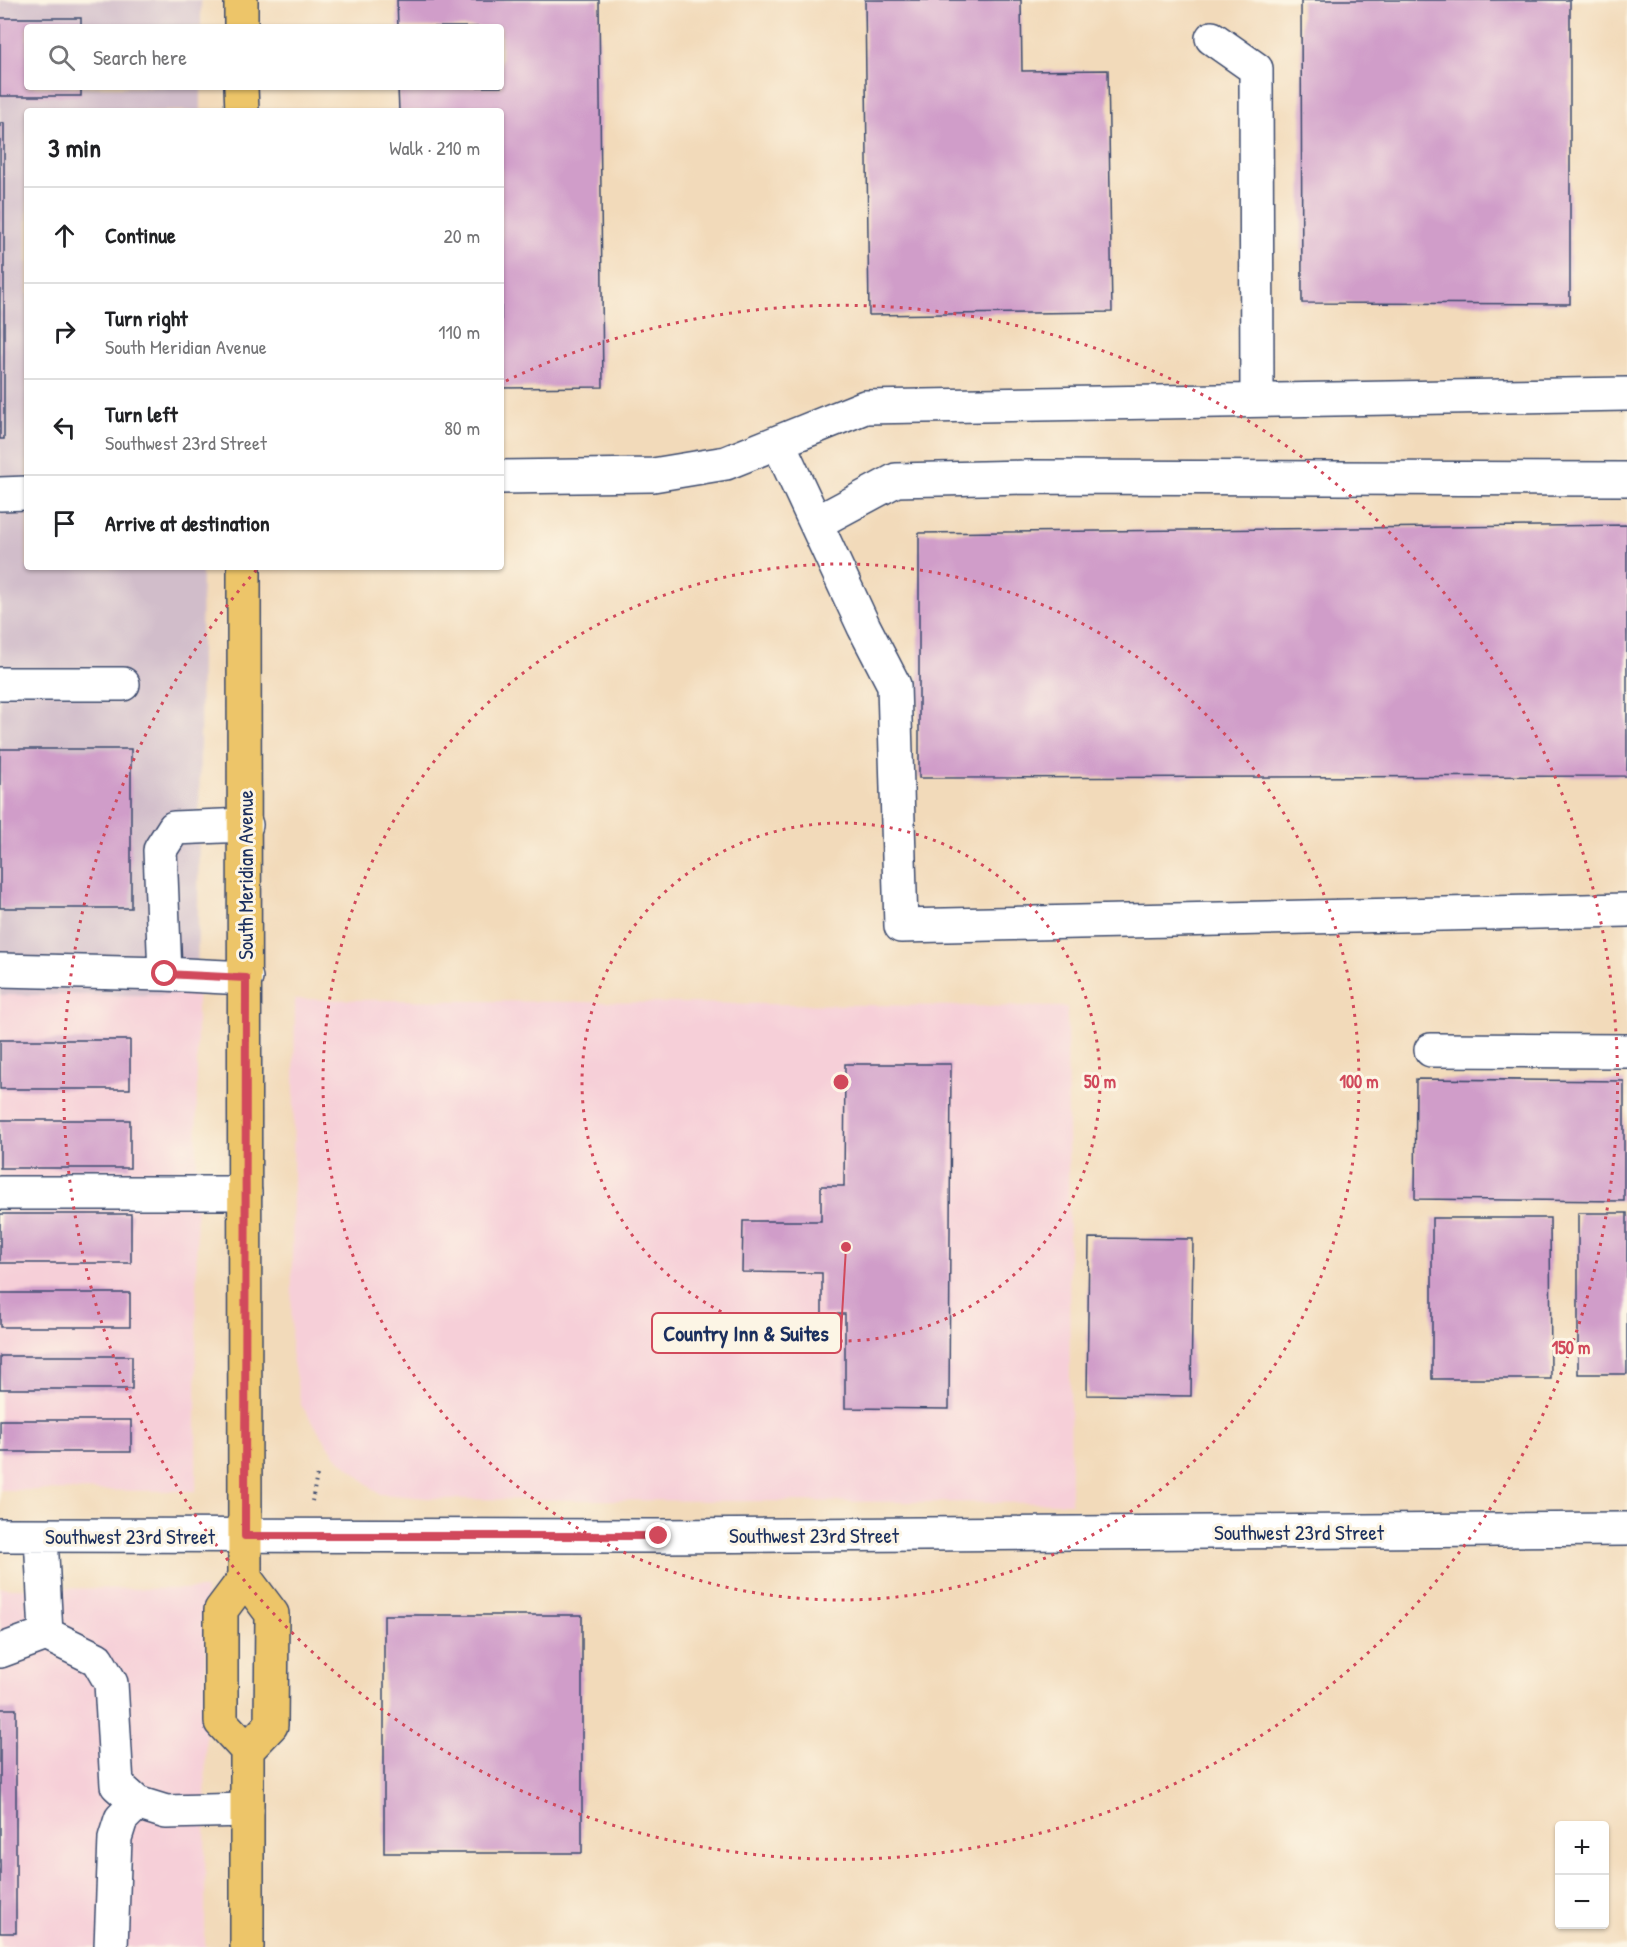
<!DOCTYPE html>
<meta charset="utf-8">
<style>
:root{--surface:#fff;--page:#f2f2f2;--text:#202124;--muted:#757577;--line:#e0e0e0}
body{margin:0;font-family:"Patrick Hand",sans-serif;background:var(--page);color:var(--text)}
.controls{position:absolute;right:18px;bottom:18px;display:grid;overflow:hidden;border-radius:6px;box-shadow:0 2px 4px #0004}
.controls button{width:54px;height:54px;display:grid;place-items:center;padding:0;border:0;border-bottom:2px solid var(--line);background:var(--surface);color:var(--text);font:30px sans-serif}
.stop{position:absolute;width:18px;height:18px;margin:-14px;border:4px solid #d1495b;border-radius:50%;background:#fff}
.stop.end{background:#d1495b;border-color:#fff;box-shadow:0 2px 6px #0008}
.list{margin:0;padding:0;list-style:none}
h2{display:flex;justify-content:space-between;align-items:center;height:78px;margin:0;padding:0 24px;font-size:26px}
h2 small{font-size:20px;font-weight:400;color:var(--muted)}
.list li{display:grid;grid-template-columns:39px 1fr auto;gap:18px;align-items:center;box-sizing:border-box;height:96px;padding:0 24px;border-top:2px solid var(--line)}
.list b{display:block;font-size:22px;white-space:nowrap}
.list p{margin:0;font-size:20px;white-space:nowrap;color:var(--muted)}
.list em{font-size:20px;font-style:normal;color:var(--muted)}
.icon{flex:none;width:33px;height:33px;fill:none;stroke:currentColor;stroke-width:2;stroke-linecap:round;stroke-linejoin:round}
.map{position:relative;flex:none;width:1627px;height:1947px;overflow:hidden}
.search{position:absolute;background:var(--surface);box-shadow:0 2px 4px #0004;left:24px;top:24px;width:480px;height:66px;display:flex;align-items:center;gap:15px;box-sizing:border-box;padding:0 21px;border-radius:6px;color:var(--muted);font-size:22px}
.panel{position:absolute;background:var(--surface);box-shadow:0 2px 4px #0004;left:24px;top:108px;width:480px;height:462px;border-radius:6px}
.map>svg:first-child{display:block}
</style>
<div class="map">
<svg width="1627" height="1947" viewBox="0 0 1627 1947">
<rect width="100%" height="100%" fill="#fcf5e5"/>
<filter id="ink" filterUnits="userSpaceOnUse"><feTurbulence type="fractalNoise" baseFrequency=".0167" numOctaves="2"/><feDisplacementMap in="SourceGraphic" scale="12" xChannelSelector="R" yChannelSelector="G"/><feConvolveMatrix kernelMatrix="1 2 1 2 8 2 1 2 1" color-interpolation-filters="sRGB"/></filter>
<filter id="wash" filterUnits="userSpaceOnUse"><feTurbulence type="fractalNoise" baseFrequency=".008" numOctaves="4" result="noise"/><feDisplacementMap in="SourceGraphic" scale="24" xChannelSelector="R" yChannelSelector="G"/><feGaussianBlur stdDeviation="1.35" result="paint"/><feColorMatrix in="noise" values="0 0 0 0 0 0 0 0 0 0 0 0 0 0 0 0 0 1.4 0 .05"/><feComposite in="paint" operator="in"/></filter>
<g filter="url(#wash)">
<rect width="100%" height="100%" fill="#f2daba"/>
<path fill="#f6cfd8" d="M0,995H197L196,1491L0,1490Z
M295,999L1067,1007L1071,1503L439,1499L379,1494L335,1455L301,1405L291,1352Z
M0,1588L206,1589L205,1947H0Z"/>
<path fill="#d1bdca" d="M0,0H201V27H27V87H201V111H27V567H202L197,995H0Z"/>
<g id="blocks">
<path fill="#d09dc9" d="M397,0H599L603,387L501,388V111H399L398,87H501V27H398Z
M865,0H1021L1022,71L1108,70L1112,312L869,315Z
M1301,0H1570V304L1302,303Z
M0,18H81V27H27V87H81V96H0Z
M0,123H4V439H0Z
M1627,525V776L919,778V533Z
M0,749H131V908H0Z
M0,1040H130V1089H0Z
M845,1064H951L949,1409L845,1408V1314H822V1273L742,1272L743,1221H821V1186H844Z
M1416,1079L1624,1081V1201L1415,1199Z
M0,1120H130V1168H0Z
M1578,1213H1627V1374H1578Z
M0,1214H131V1263H0Z
M1432,1218H1550L1551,1379H1432Z
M1089,1238L1193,1239L1191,1396L1087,1395Z
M0,1293H130V1327H0Z
M0,1356H132V1389H0Z
M0,1420H131V1452H0Z
M384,1615H582V1853H384Z
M0,1709H16V1933H0Z"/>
</g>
</g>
<g filter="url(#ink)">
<use href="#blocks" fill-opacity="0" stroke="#3b496c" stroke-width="1.5"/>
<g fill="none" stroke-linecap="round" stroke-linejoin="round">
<defs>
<path id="minor" d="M1212,38L1256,69L1257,400
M778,442L864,627L894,685L901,926L1627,910
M501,477L653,475L726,463L865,407L1627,394
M0,494L27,493
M816,523L896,480L1027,477L1627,479
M0,684H123
M0,970L165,974L246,978
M165,974L160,850L174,828L246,825
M1431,1050L1627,1051
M0,1193H245
M0,1535L659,1536L1627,1529
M41,1536L46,1634L97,1659L111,1683L117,1785L137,1803L166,1812L247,1810
M0,1651L46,1634
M111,1947L115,1838L121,1819L137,1803"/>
<path id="major" d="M241,0V27
M241,87L242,111
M244,567L245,1578L221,1610V1722L247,1750V1947
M245,1578L272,1614L271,1725L247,1750"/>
</defs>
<use href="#minor" stroke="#3b496c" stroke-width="36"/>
<use href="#major" stroke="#3b496c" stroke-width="36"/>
<path stroke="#3b496c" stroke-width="4" stroke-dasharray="1.5 4.5" stroke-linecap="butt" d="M312,1501L317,1475"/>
<use href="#minor" stroke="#fff" stroke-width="33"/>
<use href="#major" stroke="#edc569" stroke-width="33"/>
</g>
</g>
<g fill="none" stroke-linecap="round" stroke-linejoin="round" filter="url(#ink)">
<path stroke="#d1495b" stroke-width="8" d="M165,974L246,978L245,1536H659"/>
</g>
<g fill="none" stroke="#d1495b" stroke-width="3" stroke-dasharray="3 6">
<circle cx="841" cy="1082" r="259"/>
<circle cx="841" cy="1082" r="518"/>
<path d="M506 381A777 777 0 1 1 259 567"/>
</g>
<g text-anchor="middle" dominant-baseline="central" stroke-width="6" stroke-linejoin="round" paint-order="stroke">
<g font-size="21" fill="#1b2f5e" stroke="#fcf5e5">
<text transform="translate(245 875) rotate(-90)">South Meridian Avenue</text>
<text x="1299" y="1532">Southwest 23rd Street</text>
<text x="814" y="1535">Southwest 23rd Street</text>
<text x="130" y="1536">Southwest 23rd Street</text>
</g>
</g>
<circle cx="841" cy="1082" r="9" fill="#d1495b" stroke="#fcf5e5" stroke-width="3"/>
<g font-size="18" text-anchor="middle" font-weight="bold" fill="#d1495b" stroke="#fcf5e5" stroke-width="6" stroke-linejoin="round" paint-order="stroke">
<text x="1100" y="1088">50 m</text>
<text x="1359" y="1088">100 m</text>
<text x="1571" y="1354">150 m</text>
</g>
<path fill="none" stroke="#d1495b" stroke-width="2" d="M846 1247L841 1333"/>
<circle fill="#d1495b" stroke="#fcf5e5" stroke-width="2" cx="846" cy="1247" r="6"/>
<rect fill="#fcf5e5" stroke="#d1495b" stroke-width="2" x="652" y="1313" width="189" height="40" rx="6"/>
<g font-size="22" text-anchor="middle" font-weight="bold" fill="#1b2f5e">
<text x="746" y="1341">Country Inn &amp; Suites</text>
</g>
</svg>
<div class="controls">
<button>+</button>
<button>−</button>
</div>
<div class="stop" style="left:165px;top:974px"></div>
<div class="stop end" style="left:659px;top:1536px"></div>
<div class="search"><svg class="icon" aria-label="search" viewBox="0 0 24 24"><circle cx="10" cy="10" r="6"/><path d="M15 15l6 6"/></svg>Search here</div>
<section class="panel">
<h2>3 min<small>Walk · 210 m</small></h2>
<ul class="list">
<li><svg class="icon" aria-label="ahead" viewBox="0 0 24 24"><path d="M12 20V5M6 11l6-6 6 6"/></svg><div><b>Continue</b></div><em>20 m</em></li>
<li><svg class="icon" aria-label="right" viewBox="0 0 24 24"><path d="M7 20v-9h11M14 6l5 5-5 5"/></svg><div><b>Turn right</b><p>South Meridian Avenue</p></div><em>110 m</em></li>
<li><svg class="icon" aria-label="left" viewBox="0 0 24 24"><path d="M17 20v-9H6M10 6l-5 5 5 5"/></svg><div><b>Turn left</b><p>Southwest 23rd Street</p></div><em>80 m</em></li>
<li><svg class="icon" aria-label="arrive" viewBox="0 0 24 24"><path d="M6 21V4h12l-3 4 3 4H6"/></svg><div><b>Arrive at destination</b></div></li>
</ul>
</section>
</div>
